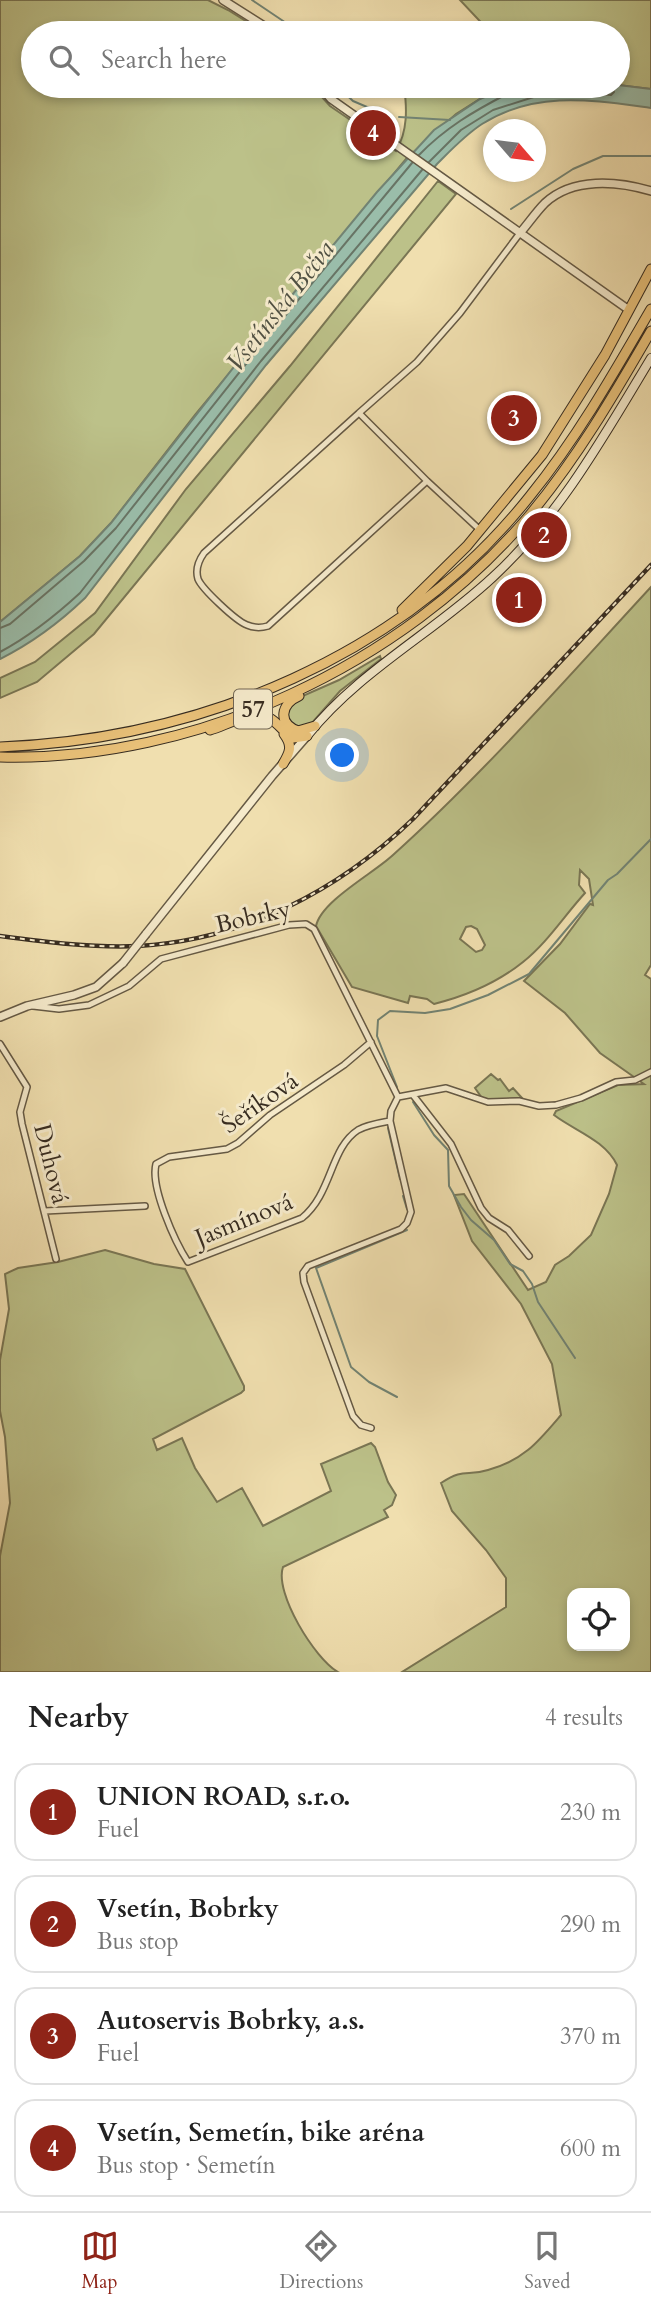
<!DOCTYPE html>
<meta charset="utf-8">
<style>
:root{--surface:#fff;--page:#f6f6f6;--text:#222;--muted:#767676;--line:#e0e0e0;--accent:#8f2418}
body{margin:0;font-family:Cardo,serif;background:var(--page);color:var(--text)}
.controls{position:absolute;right:21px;bottom:21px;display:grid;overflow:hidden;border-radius:14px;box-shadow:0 4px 10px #0003}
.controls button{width:63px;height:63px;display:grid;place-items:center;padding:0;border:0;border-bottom:2px solid var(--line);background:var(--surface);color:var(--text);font:35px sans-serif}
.compass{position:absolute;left:483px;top:119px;width:63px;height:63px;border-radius:50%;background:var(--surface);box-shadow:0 4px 10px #0003;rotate:118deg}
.you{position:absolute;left:343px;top:756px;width:24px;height:24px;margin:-18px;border:5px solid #fff;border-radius:50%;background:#1a73e8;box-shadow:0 0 0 10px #1a73e833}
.badge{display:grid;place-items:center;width:46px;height:46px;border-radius:50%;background:var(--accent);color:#fff;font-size:23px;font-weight:700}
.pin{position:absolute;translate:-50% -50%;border:4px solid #fff;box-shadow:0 2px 7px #0006}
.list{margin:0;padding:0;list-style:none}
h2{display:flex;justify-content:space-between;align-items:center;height:91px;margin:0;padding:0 28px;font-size:30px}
h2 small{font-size:23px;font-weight:400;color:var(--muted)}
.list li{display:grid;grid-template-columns:46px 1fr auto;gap:21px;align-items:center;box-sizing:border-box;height:98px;margin:0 14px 14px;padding:0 14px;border:2px solid var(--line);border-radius:21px}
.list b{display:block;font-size:26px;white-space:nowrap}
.list p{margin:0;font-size:23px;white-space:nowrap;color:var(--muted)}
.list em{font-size:23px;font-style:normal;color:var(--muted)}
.icon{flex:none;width:38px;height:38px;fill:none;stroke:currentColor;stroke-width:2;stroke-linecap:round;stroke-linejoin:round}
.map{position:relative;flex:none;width:651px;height:1672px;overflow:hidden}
.search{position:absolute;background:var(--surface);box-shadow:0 4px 10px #0003;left:21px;right:21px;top:21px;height:77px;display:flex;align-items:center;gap:18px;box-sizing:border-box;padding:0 24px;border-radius:38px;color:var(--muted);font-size:26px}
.sheet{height:539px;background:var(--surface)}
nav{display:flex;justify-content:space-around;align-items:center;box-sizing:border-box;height:98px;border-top:2px solid var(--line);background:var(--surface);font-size:19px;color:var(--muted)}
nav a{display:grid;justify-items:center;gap:4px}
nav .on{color:var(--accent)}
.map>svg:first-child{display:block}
</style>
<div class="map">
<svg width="651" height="1672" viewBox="0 0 651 1672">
<rect width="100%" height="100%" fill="#f0dfaf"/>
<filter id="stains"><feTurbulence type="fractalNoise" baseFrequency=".00286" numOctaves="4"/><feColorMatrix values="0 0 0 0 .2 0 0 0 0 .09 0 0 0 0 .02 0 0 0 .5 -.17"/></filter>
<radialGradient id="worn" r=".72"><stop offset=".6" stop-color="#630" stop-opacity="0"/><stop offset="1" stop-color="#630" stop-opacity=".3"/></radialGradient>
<path fill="#bcc189" stroke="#7a7654" stroke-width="2" fill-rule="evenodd" d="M0,0H208L228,10L265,33H33V86H312L330,106L396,151C408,131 407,108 404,86H516L480,99L456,114L406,159L195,415L111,523L80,556L0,622Z
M460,0H651V89L618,85V33H491Z
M438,181L456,194L94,634L37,682L0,698V678L35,662L95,613L186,489L290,366Z
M651,587V965L645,975L651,979V1672H402L506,1607V1578L486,1550L452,1511L441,1483C465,1467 466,1477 488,1470C524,1460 538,1442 561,1415L552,1364L521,1304L472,1241L454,1195L464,1194L528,1290L546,1282L555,1265L569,1256L591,1235L609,1194L617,1165C605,1140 575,1131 554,1115L556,1111L618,1085L644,1084L600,1053L565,1013L524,981L560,944L590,904L593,905L589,879L580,870L579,885L585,893C564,916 547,943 523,962C497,983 466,996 434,1004L427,999L410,996L408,1003L352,987L316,926C321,901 374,873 393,855C485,772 567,678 651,587ZM471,926L477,929L485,945L482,950L476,952L460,939L466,927ZM572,1593H625V1646H572Z
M380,656L381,659L340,691L311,724L296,728L288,719L287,712L298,698L339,680Z
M491,1074L498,1080L500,1079L509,1091L513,1088L522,1098L492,1100L482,1098L475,1088Z
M105,1250L154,1264L185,1269L244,1386V1390L241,1393L153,1439L157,1450L182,1438L195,1468L217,1502L242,1488L263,1526L331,1491L321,1464L371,1443L375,1447L388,1482L396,1495L392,1505L384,1510L388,1517L283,1567C274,1593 315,1659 338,1672H0V1556L10,1503L5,1437L0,1411V1360L9,1309L5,1274L18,1268L58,1262Z"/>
<path fill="#9abdaa" stroke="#728373" stroke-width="2" d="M618,85L651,89V108C591,100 536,90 482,124C465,135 451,150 437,164L266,365L85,598C59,623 32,643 0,659V622L80,556L111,523L259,335L377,192L434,130L480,99L508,87Z"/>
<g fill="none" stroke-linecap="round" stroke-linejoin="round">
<path stroke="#687465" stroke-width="2" d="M419,155C445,128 474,111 507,94L511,86
M429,162L461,130L493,110L540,95L565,91L611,95L614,92L611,86
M0,628L10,624L84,561L116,528L265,340L412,163
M0,652C30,636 55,616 80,593L261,361L422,170"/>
<path stroke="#728373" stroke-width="2" d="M252,0L301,33
M337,86L353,101L388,116
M399,117L450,120
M511,209L573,169L603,156H651
M397,1087L377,1036L378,1020L390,1011L425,1013L450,1009L488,995L529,974L608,880L617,874L651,839
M413,1102L434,1135L448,1150L449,1186L461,1207L471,1220L494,1240L510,1264L523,1271L532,1284L538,1302L575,1358
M388,1128L400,1179
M403,1196L407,1209
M397,1397L369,1382L351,1367L316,1268L407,1230"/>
<defs>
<path id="minor" d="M359,413L204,553C199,560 195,569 198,579C202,589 236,621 247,625C254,628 261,628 268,626L427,481
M480,530L427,481L359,413L417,362L460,313L520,233
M33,1006L59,1009L89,1005L129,986L161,959L289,925L306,924L314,929L398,1097L391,1111L390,1121L411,1212L407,1223L401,1229L308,1266L303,1273L304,1282L353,1416L361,1425L371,1428
M371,1042L344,1065L270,1115L238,1143L227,1149L169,1157L156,1164C150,1187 175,1242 188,1262L302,1218C332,1194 330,1148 358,1130C367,1125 379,1123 390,1121
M0,1044L27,1087L20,1112L22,1124L56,1259
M413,1095L451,1144L481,1208L489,1218L508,1230L529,1256
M398,1097L446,1088L488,1102L519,1101L539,1106L556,1105L581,1098L616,1082L635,1080L651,1072
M45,1211L145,1206"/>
<path id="tertiary" d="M223,0L275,33
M320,86L331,99L629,310
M520,233C528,224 536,212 545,203C573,177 617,181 651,191
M146,934L272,776L307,736
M0,1017L27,1006L74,995L96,987L123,963"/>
<path id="secondary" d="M307,736C359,671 433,633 493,577C560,515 604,436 651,358"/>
<path id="trunk" d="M402,610L467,546L542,455L605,355L651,269
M299,696C281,704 277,723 298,731L315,726
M210,730C227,725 255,708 271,719C280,725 284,733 293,738L307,736
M0,747C202,739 403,656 530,496C577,438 614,373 651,309
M0,757C196,762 402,665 528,517C576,460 614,395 651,331
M283,764C290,752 293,746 284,734"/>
</defs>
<use href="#minor" stroke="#655944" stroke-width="8"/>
<use href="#tertiary" stroke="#655944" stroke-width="10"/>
<use href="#secondary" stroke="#372c20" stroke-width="10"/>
<use href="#trunk" stroke="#372c20" stroke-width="11"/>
<use href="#minor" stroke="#f5eacb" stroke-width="5"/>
<use href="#tertiary" stroke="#f5eacb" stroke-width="7"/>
<use href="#secondary" stroke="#f5eacb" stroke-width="8"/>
<use href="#trunk" stroke="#e8c078" stroke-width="9"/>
<defs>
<path id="rail" d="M0,936C46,942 92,948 138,946C244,940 338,891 413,819L651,565"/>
</defs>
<use href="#rail" stroke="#372c20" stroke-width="4.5"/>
<use href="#rail" stroke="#f5eacb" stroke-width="2" stroke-dasharray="5" stroke-linecap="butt"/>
<defs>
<path id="tertiary-bridge" d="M123,963L146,934"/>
</defs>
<use href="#tertiary-bridge" stroke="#655944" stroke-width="10" stroke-linecap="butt"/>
<use href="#tertiary-bridge" stroke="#f5eacb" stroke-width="7"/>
</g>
<g text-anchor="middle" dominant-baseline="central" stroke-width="6" stroke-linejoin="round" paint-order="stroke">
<rect fill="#f5eacb" stroke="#706553" stroke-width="2" x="234" y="689.5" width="38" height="39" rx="5"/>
<g font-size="23" font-weight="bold" fill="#372c20">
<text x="253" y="709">57</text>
</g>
<g font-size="24" fill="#372c20" stroke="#f5eacb">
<text transform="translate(253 917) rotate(-13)">Bobrky</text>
<text transform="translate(260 1103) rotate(-35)">Šeříková</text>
<text transform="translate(51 1164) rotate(76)">Duhová</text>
<text transform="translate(244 1220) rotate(-22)">Jasmínová</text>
</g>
<g font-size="26" font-style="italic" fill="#505042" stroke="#f5eacb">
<text transform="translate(280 306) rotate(-52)">Vsetínská Bečva</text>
</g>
</g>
<rect width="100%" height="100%" filter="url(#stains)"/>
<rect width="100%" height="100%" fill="url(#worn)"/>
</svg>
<div class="controls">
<button><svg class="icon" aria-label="locate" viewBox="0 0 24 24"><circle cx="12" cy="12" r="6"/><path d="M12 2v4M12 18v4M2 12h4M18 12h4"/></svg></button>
</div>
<svg class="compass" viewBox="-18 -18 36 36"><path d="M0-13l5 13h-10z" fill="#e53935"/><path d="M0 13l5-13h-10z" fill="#767676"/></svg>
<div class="you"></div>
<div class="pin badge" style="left:519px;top:600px">1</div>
<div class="pin badge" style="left:544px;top:535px">2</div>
<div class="pin badge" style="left:514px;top:418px">3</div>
<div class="pin badge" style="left:373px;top:133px">4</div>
<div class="search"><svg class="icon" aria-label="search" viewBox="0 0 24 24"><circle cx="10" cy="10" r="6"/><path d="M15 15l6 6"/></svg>Search here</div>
</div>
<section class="sheet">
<h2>Nearby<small>4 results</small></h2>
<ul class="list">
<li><span class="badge">1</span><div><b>UNION ROAD, s.r.o.</b><p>Fuel</p></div><em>230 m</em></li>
<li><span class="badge">2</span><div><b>Vsetín, Bobrky</b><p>Bus stop</p></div><em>290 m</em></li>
<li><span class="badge">3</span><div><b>Autoservis Bobrky, a.s.</b><p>Fuel</p></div><em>370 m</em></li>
<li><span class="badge">4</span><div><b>Vsetín, Semetín, bike aréna</b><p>Bus stop · Semetín</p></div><em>600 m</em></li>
</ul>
</section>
<nav>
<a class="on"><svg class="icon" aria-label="map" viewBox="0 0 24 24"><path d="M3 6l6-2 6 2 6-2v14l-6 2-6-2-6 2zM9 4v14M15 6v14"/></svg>Map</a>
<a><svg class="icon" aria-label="directions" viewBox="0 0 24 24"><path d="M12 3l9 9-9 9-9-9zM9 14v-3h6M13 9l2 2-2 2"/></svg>Directions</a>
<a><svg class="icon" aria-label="saved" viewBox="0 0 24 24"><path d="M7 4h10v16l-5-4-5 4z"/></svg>Saved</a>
</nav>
